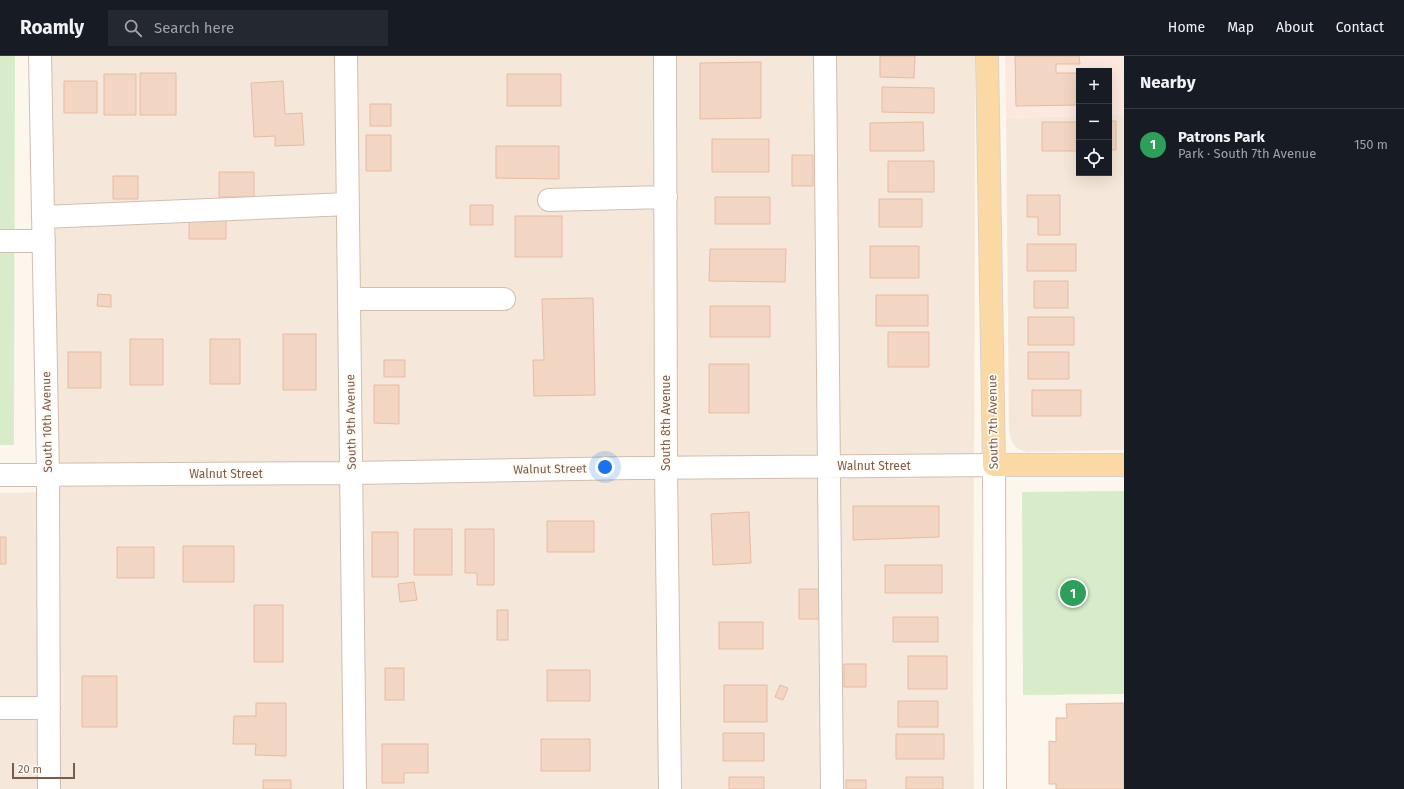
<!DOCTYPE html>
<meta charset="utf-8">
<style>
:root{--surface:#171b24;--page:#242831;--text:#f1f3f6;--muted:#9ea1a6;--line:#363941;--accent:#e76f51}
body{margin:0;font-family:"Fira Sans",sans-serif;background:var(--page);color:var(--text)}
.controls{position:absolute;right:12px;top:12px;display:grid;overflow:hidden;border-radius:0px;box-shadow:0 4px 16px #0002}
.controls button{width:36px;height:36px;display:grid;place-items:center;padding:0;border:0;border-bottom:1px solid var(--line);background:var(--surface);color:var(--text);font:20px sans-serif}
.scale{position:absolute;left:12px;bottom:10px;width:63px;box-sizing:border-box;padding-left:4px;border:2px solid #7a5c4d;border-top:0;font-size:11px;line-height:14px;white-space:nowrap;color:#7a5c4d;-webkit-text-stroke:3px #fffaf3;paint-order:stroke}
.you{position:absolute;left:605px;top:411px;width:14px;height:14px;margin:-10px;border:3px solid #fff;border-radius:50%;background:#1a73e8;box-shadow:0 0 0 6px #1a73e833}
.badge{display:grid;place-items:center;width:26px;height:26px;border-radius:50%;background:var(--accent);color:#fff;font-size:13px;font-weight:700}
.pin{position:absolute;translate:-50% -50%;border:2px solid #fff;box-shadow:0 1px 4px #0006}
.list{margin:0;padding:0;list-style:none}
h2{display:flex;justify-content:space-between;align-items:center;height:52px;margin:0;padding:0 16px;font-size:17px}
h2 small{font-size:13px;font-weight:400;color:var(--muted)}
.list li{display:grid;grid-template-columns:26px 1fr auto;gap:12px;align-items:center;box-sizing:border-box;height:72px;padding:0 16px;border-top:1px solid var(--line)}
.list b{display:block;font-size:15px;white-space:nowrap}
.list p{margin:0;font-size:13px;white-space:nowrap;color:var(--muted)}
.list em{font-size:13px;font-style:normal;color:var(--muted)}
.icon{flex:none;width:22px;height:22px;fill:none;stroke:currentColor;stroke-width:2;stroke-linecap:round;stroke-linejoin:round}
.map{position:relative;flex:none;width:1124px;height:733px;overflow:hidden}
header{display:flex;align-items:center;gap:24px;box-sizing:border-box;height:56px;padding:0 20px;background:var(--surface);border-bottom:1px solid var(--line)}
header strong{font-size:19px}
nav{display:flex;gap:22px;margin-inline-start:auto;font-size:14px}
.search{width:280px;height:36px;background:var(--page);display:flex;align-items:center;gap:10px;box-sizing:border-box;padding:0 14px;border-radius:0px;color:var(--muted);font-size:15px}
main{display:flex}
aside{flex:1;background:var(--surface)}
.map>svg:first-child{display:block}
</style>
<header>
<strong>Roamly</strong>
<div class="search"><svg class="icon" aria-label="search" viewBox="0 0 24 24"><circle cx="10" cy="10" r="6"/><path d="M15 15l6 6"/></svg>Search here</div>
<nav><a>Home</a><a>Map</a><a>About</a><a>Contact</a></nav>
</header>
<main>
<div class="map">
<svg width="1124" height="733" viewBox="0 0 1124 733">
<rect width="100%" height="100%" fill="#fdf6ec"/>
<path fill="#f5e8da" d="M51,0H975V171L973,622L974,733H0V437L58,436L53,204Z
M1109,59H1124V394L1027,396L1018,393L1015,390L1011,384L1009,373L1006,62L1079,60V117H1109Z"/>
<path fill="#fde8e0" d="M1005,0H1124V59H1109V15H1079V60L1006,62Z"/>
<path fill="#d8ecc9" d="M0,0H15L14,389H0Z
M1124,435V638L1023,639L1022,436Z"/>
<path fill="#f3d5c3" stroke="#e6bba3" d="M880,0H915L914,22L880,21Z
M1015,0H1079L1080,8H1056V17H1079V49L1016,50Z
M761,6V62L700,63V7Z
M140,17H176V59H140Z
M104,18H136V59H104Z
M507,18H561V50H507Z
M64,25H97V57H64Z
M283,25L285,58L302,57L304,89L275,90V80L254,81L251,27Z
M882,31L934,32V57L882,56Z
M370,48H391V70H370Z
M1109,65H1116V94H1109Z
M923,66L924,95H870V67Z
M1042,66H1079V95H1042Z
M366,79H391V115H366Z
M712,83H769V116H712Z
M496,90H559V123L496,122Z
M792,99H813V130H792Z
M888,105H934V136H888Z
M219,116H254V141H219Z
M113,120H138V143H113Z
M1027,139H1060V179H1038V161H1027Z
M715,141H770V168H715Z
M879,143H922V171H879Z
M470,149H493V169H470Z
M189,160H226V183H189Z
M515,160H562V201H515Z
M1027,188H1076V215H1027Z
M870,190H919V222H870Z
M710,193H786L785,226L709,225Z
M1034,225H1068V252H1034Z
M98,238L111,239V251L97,250Z
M876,239H928V270H876Z
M593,242L595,339L534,340L533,304H544L542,243Z
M710,250H770V281H710Z
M1028,261H1074V289H1028Z
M888,276H929V311H888Z
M283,278H316V334H283Z
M130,283H163V329H130Z
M210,283H240V328H210Z
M68,296H101V332H68Z
M1028,296H1069V323H1028Z
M384,304H405V321H384Z
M709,308H749V357H709Z
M374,329H399V368L374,367Z
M1032,334H1081V360H1032Z
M853,450H939V481L853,484Z
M749,456L751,507L713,509L711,458Z
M547,465H594V496H547Z
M414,473H452V519H414Z
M465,473H494V529H477V517H465Z
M372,476H398V521H372Z
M0,481H6V508H0Z
M183,490H234V526H183Z
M117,491H154V522H117Z
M885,509H942V537H885Z
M414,526L417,544L400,546L398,528Z
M799,533H819V563H799Z
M254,549H283V606H254Z
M497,554H508V584H497Z
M893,561H938V586H893Z
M719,566H763V593H719Z
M908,600H947V633H908Z
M844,608H866V631H844Z
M385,612H404V644H385Z
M547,614H590V645H547Z
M82,620H117V671H82Z
M724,629H767V666H724Z
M780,629L788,632L783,644L775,641Z
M898,645H938V671H898Z
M256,647H286V700L255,699L256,688H233L234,660H256Z
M1124,647V733H1056V728H1049V685L1056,686V662H1067L1066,648Z
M723,677H764V705H723Z
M896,678H944V703H896Z
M541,683H590V715H541Z
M382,688H428V717H404V727H382Z
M729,721H764V733H729Z
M906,721H943V733H906Z
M263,724H291V733H263Z
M846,724H866V733H846Z"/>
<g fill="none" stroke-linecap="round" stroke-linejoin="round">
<defs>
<path id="minor" d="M40,0L48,419L49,733
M346,0L355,733
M665,0L666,412L670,733
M825,0L832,733
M549,144L666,141
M43,161L348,148
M0,185H44
M350,243H504
M0,419L352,417L632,412L994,409L995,733
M0,652H49"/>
<path id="major" d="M987,0L994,409H1124"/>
</defs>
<use href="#minor" stroke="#d1beb0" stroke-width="24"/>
<use href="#major" stroke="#dad1cd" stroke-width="24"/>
<use href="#minor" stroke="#fff" stroke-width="22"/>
<use href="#major" stroke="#fbd9a5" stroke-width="22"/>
</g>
<g text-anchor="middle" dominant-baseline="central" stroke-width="3.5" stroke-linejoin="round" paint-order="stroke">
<g font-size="12" fill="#7a5c4d" stroke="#fffaf3">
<text transform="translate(47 366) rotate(-91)">South 10th Avenue</text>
<text transform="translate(351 366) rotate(-91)">South 9th Avenue</text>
<text transform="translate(993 366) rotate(-91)">South 7th Avenue</text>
<text transform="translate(666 367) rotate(-90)">South 8th Avenue</text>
<text x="874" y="410">Walnut Street</text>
<text transform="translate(550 413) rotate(-1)">Walnut Street</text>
<text x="226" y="418">Walnut Street</text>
</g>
</g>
</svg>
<div class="controls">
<button>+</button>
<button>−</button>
<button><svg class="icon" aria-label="locate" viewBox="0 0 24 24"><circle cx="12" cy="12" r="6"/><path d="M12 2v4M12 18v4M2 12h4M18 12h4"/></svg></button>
</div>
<div class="scale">20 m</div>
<div class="you"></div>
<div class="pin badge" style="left:1073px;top:537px;background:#2e9e5b">1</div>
</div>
<aside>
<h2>Nearby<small></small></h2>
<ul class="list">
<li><span class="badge" style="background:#2e9e5b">1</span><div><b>Patrons Park</b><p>Park · South 7th Avenue</p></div><em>150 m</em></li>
</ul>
</aside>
</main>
